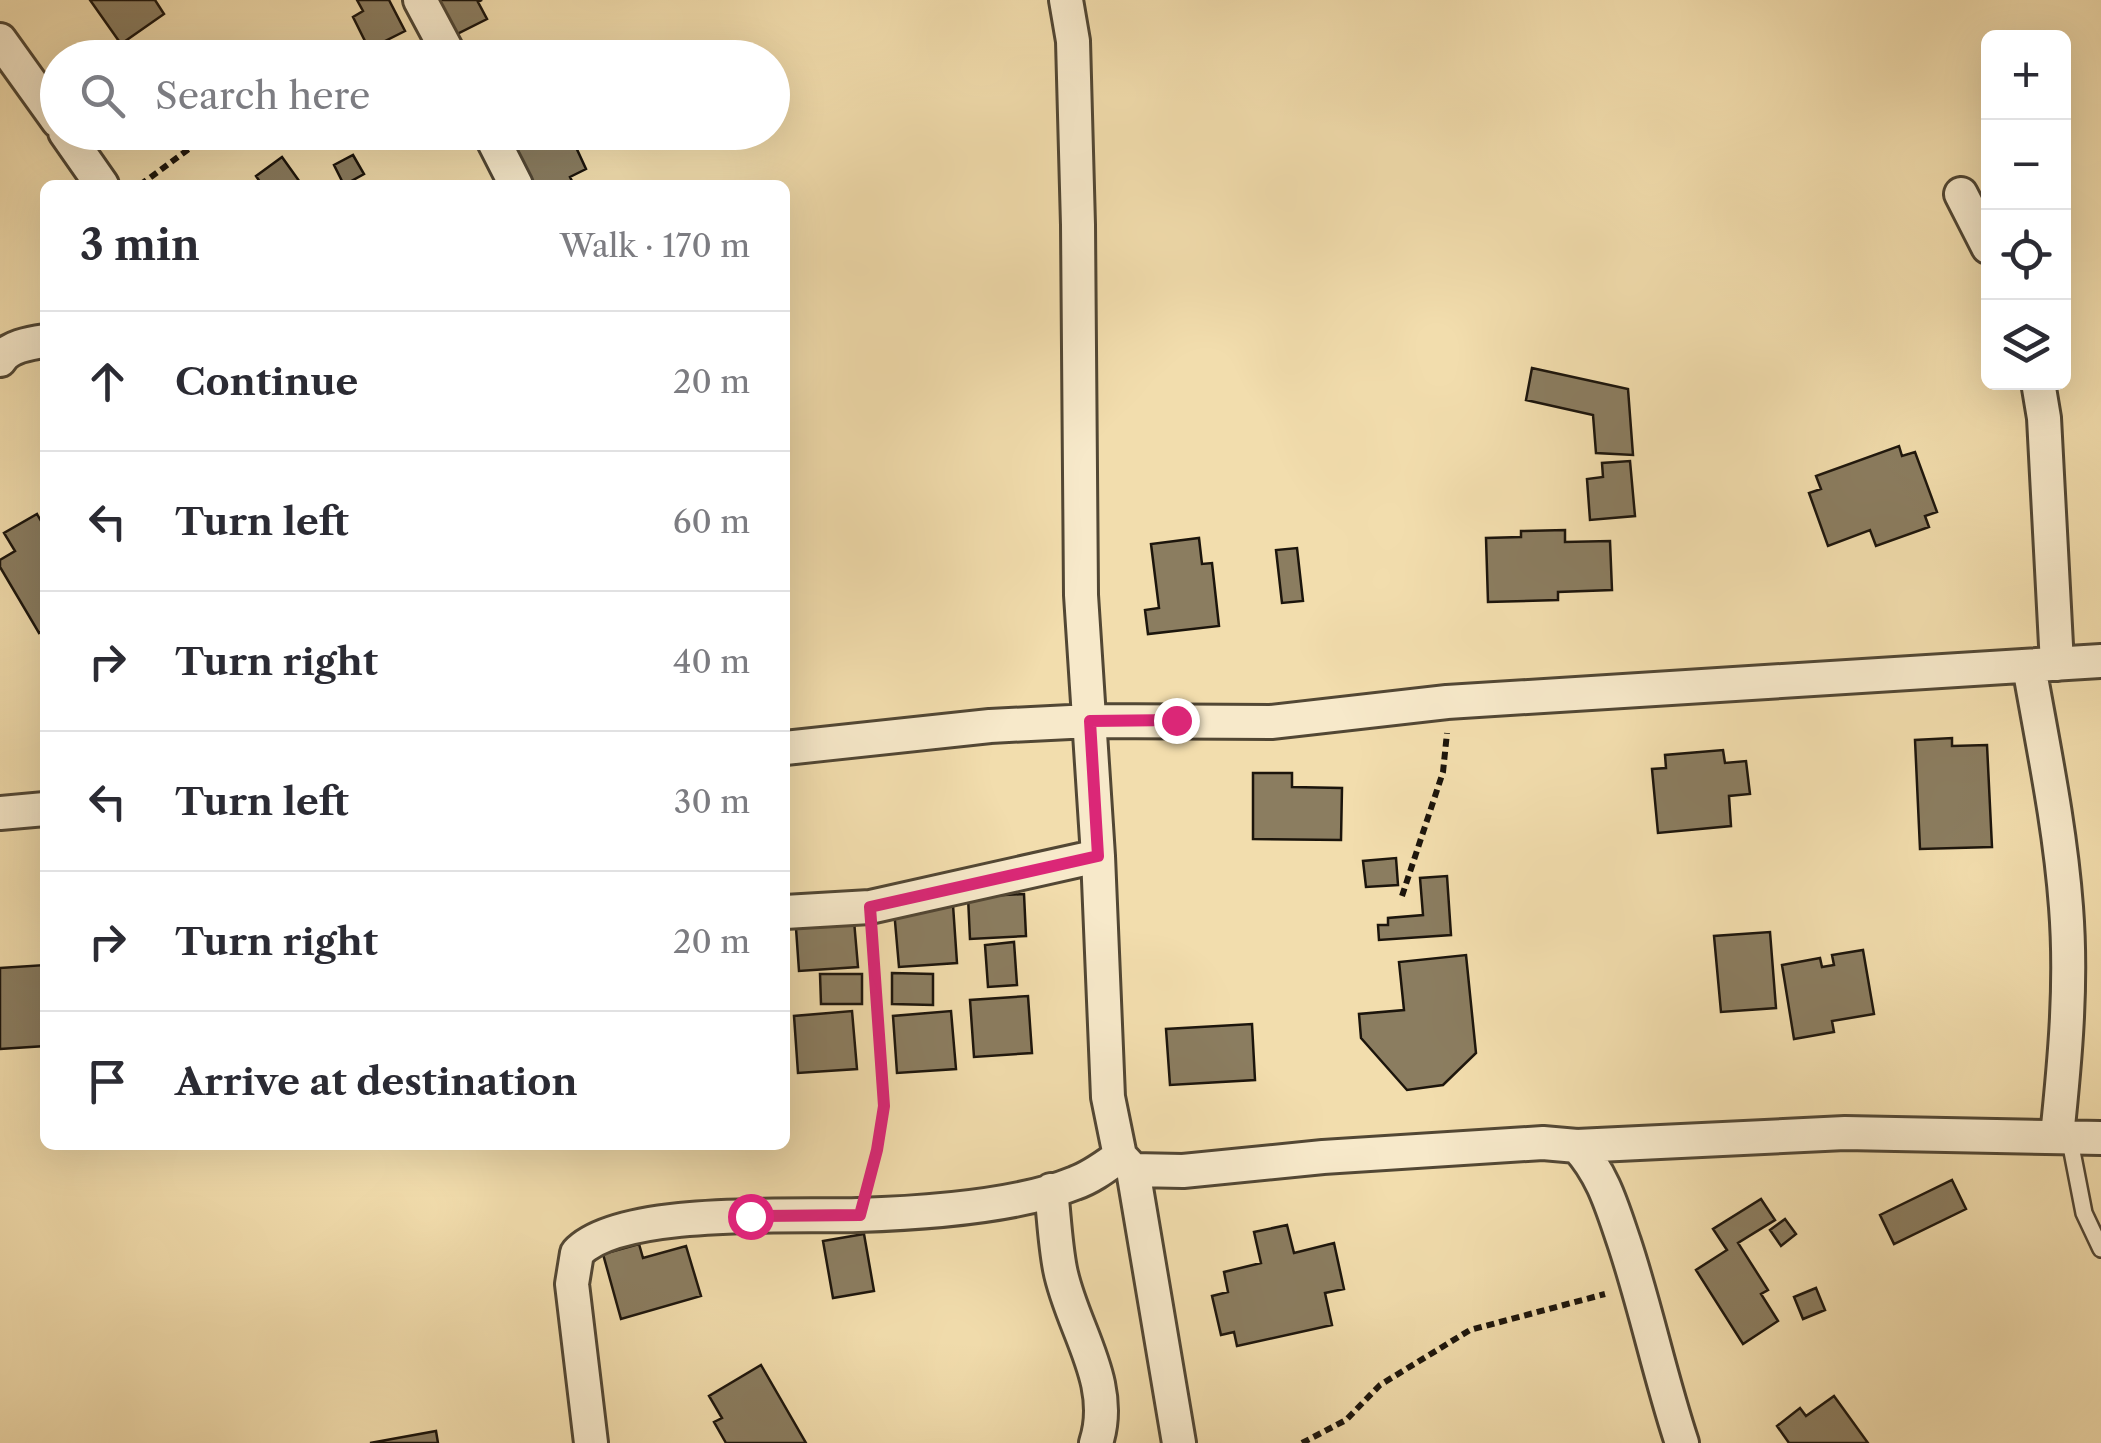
<!DOCTYPE html>
<meta charset="utf-8">
<style>
:root{--surface:#fff;--page:#f2f2f3;--text:#2b2b33;--muted:#7c7c81;--line:#e1e1e2}
body{margin:0;font-family:"Libre Caslon Text",serif;background:var(--page);color:var(--text)}
.controls{position:absolute;right:30px;top:30px;display:grid;overflow:hidden;border-radius:15px;box-shadow:0 10px 40px #0002}
.controls button{width:90px;height:90px;display:grid;place-items:center;padding:0;border:0;border-bottom:2px solid var(--line);background:var(--surface);color:var(--text);font:50px sans-serif}
.stop{position:absolute;width:30px;height:30px;margin:-22px;border:8px solid #db2777;border-radius:50%;background:#fff}
.stop.end{background:#db2777;border-color:#fff;box-shadow:0 2px 10px #0008}
.list{margin:0;padding:0;list-style:none}
h2{display:flex;justify-content:space-between;align-items:center;height:130px;margin:0;padding:0 40px;font-size:42px}
h2 small{font-size:32px;font-weight:400;color:var(--muted)}
.list li{display:grid;grid-template-columns:65px 1fr auto;gap:30px;align-items:center;box-sizing:border-box;height:140px;padding:0 40px;border-top:2px solid var(--line)}
.list b{display:block;font-size:38px;white-space:nowrap}
.list em{font-size:32px;font-style:normal;color:var(--muted)}
.icon{flex:none;width:55px;height:55px;fill:none;stroke:currentColor;stroke-width:2;stroke-linecap:round;stroke-linejoin:round}
.map{position:relative;flex:none;width:2101px;height:1443px;overflow:hidden}
.search{position:absolute;background:var(--surface);box-shadow:0 10px 40px #0002;left:40px;top:40px;width:750px;height:110px;display:flex;align-items:center;gap:25px;box-sizing:border-box;padding:0 35px;border-radius:55px;color:var(--muted);font-size:38px}
.panel{position:absolute;background:var(--surface);box-shadow:0 10px 40px #0002;left:40px;top:180px;width:750px;height:970px;border-radius:15px}
.map>svg:first-child{display:block}
</style>
<div class="map">
<svg width="2101" height="1443" viewBox="0 0 2101 1443">
<rect width="100%" height="100%" fill="#f2ddad"/>
<filter id="stains"><feTurbulence type="fractalNoise" baseFrequency=".002" numOctaves="4"/><feColorMatrix values="0 0 0 0 .2 0 0 0 0 .09 0 0 0 0 .02 0 0 0 .5 -.17"/></filter>
<radialGradient id="worn" r=".72"><stop offset=".6" stop-color="#630" stop-opacity="0"/><stop offset="1" stop-color="#630" stop-opacity=".3"/></radialGradient>
<path fill="#8b7d60" stroke="#1c150c" stroke-width="2.5" d="M90,0H155L164,14L121,44Z
M357,0H389L405,31L369,49L353,17L363,11Z
M435,0H482L478,2L487,19L453,36Z
M507,132H569L586,169L570,177L574,185H532Z
M353,155L364,174L344,185L334,165Z
M282,157L302,185H262L256,176Z
M1532,368L1628,389L1633,455L1596,453L1593,415L1526,400Z
M1899,446L1902,456L1915,452L1937,512L1925,516L1929,527L1876,546L1870,530L1828,546L1809,493L1821,489L1816,476Z
M1630,461L1635,516L1590,520L1587,479L1603,477L1602,463Z
M37,514L45,528V629L39,633L0,567V560L15,551L4,533Z
M1565,530V542L1610,541L1612,590L1558,592V600L1488,602L1486,538L1521,537V531Z
M1199,538L1202,564L1212,563L1219,626L1148,634L1145,610L1159,608L1151,544Z
M1297,548L1303,601L1282,603L1276,550Z
M1952,738V746L1987,745L1992,847L1920,849L1915,740Z
M1723,750L1725,763L1746,761L1750,794L1729,796L1731,826L1658,833L1652,769L1666,768L1665,755Z
M1253,773H1292V787L1342,788L1341,840L1253,839Z
M1396,858L1398,885L1366,887L1363,861Z
M1447,876L1451,935L1379,940L1378,925H1388V918L1423,915L1420,878Z
M1024,894L1026,936L970,939L968,897Z
M953,905L957,963L899,967L894,910Z
M853,909L858,967L799,971L795,914Z
M1770,932L1776,1008L1721,1012L1714,936Z
M1014,942L1017,985L988,987L985,945Z
M1863,950L1874,1014L1832,1021L1834,1032L1794,1039L1782,965L1820,958L1822,967L1834,965L1832,955Z
M1466,955L1476,1053L1443,1085L1407,1090L1361,1038L1359,1014L1404,1010L1399,962Z
M45,965V1046L0,1049V968Z
M892,973L933,974V1005L892,1004Z
M820,974H862V1004H821Z
M1028,996L1032,1053L974,1057L970,1000Z
M852,1011L857,1069L798,1073L794,1016Z
M951,1011L956,1069L897,1073L893,1016Z
M1252,1024L1255,1080L1170,1085L1166,1029Z
M1952,1180L1966,1209L1894,1244L1880,1215Z
M1761,1199L1775,1220L1738,1243L1768,1290L1761,1294L1778,1321L1743,1344L1696,1270L1727,1250L1713,1229Z
M1785,1219L1796,1234L1781,1246L1770,1230Z
M1287,1225L1294,1253L1334,1243L1344,1289L1325,1293L1332,1325L1237,1346L1234,1332L1221,1335L1212,1296L1228,1292L1224,1272L1261,1263L1254,1232Z
M864,1234L874,1291L833,1298L823,1241Z
M639,1244L643,1258L686,1246L701,1296L621,1319L603,1254Z
M1816,1288L1825,1310L1803,1319L1794,1297Z
M761,1365L806,1443H726L714,1422L722,1418L709,1396Z
M1834,1396L1868,1443H1789L1777,1426L1800,1408L1806,1416Z
M436,1431L438,1443H370Z"/>
<g fill="none" stroke-linecap="round" stroke-linejoin="round">
<defs>
<path id="lane" d="M2069,1136L2084,1213L2101,1249"/>
<path id="street" d="M420,0L451,58
M1066,0L1073,41L1078,225L1081,595L1098,856L1108,1097L1120,1156L1133,1170L1183,1171L1323,1157L1543,1143L1577,1146C1603,1174 1612,1207 1624,1242C1646,1308 1660,1377 1682,1443
M0,40L58,121
M65,132L102,185
M489,132L516,185
M1961,194L1988,247
M0,360C8,347 30,343 45,341
M2038,382L2044,418L2057,664
M2029,666C2043,746 2060,826 2066,907C2072,984 2065,1060 2057,1136
M785,748L990,726L1090,721L1271,722L1447,702L2101,661
M0,813L45,809
M785,912L870,907L1098,856
M1577,1146L1845,1133L2101,1138
M1133,1170L1179,1443
M1051,1190C1054,1216 1055,1243 1060,1269C1071,1327 1116,1382 1096,1443
M591,1443L572,1284L577,1253C619,1207 795,1217 858,1215C922,1213 1016,1207 1075,1183C1092,1177 1106,1166 1120,1156"/>
</defs>
<use href="#lane" stroke="#524734" stroke-width="20"/>
<use href="#street" stroke="#524734" stroke-width="38"/>
<path stroke="#1c150c" stroke-width="6" stroke-dasharray="8 5" stroke-linecap="butt" d="M140,185L212,132
M1402,896L1443,772L1447,733
M868,1185L885,1106L873,940
M1302,1443L1346,1420L1380,1385L1470,1330L1605,1294"/>
<use href="#lane" stroke="#f7e9ca" stroke-width="15"/>
<use href="#street" stroke="#f7e9ca" stroke-width="32"/>
</g>
<g fill="none" stroke-linecap="round" stroke-linejoin="round">
<path stroke="#db2777" stroke-width="12" d="M750,1216L860,1215L877,1150L884,1106L870,907L1098,856L1090,721L1176,720"/>
</g>
<rect width="100%" height="100%" filter="url(#stains)"/>
<rect width="100%" height="100%" fill="url(#worn)"/>
</svg>
<div class="controls">
<button>+</button>
<button>−</button>
<button><svg class="icon" aria-label="locate" viewBox="0 0 24 24"><circle cx="12" cy="12" r="6"/><path d="M12 2v4M12 18v4M2 12h4M18 12h4"/></svg></button>
<button><svg class="icon" aria-label="layers" viewBox="0 0 24 24"><path d="M12 4l9 5-9 5-9-5zM3 14l9 5 9-5"/></svg></button>
</div>
<div class="stop" style="left:750px;top:1216px"></div>
<div class="stop end" style="left:1176px;top:720px"></div>
<div class="search"><svg class="icon" aria-label="search" viewBox="0 0 24 24"><circle cx="10" cy="10" r="6"/><path d="M15 15l6 6"/></svg>Search here</div>
<section class="panel">
<h2>3 min<small>Walk · 170 m</small></h2>
<ul class="list">
<li><svg class="icon" aria-label="ahead" viewBox="0 0 24 24"><path d="M12 20V5M6 11l6-6 6 6"/></svg><div><b>Continue</b></div><em>20 m</em></li>
<li><svg class="icon" aria-label="left" viewBox="0 0 24 24"><path d="M17 20v-9H6M10 6l-5 5 5 5"/></svg><div><b>Turn left</b></div><em>60 m</em></li>
<li><svg class="icon" aria-label="right" viewBox="0 0 24 24"><path d="M7 20v-9h11M14 6l5 5-5 5"/></svg><div><b>Turn right</b></div><em>40 m</em></li>
<li><svg class="icon" aria-label="left" viewBox="0 0 24 24"><path d="M17 20v-9H6M10 6l-5 5 5 5"/></svg><div><b>Turn left</b></div><em>30 m</em></li>
<li><svg class="icon" aria-label="right" viewBox="0 0 24 24"><path d="M7 20v-9h11M14 6l5 5-5 5"/></svg><div><b>Turn right</b></div><em>20 m</em></li>
<li><svg class="icon" aria-label="arrive" viewBox="0 0 24 24"><path d="M6 21V4h12l-3 4 3 4H6"/></svg><div><b>Arrive at destination</b></div></li>
</ul>
</section>
</div>
